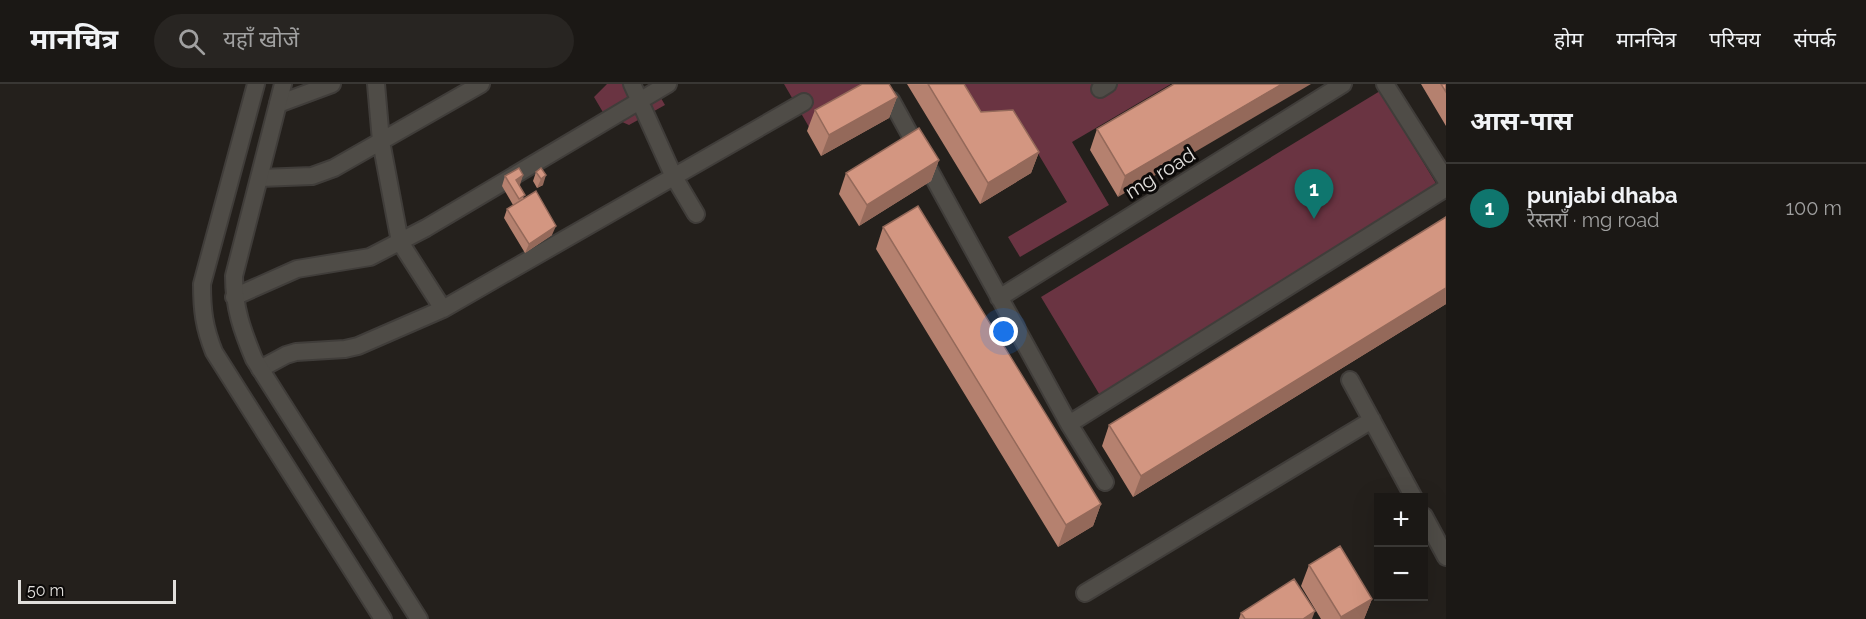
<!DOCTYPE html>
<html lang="hi">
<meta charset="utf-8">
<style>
:root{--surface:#1b1815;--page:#282522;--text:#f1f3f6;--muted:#a0a0a0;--line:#393734;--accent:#0f766e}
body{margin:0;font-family:Raleway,"Noto Sans Devanagari",sans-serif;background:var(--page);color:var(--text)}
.controls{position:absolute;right:18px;bottom:18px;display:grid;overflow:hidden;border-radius:0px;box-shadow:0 6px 24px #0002}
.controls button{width:54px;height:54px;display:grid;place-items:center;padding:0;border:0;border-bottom:2px solid var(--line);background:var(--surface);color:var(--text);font:30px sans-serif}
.scale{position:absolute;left:18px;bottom:15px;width:158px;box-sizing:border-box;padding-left:6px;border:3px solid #e1dfdc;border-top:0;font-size:16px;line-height:21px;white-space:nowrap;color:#e1dfdc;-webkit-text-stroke:4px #0c0a09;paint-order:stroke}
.you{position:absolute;left:1004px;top:248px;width:21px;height:21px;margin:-15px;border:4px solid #fff;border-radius:50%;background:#1a73e8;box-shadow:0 0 0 9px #1a73e833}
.badge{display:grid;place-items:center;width:39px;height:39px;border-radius:50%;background:var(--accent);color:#fff;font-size:20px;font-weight:700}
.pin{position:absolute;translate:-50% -50px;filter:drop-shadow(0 2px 3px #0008)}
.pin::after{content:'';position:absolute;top:32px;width:21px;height:18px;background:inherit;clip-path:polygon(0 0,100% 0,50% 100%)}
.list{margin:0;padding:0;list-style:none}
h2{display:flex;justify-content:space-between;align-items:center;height:78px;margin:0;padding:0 24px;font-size:26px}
h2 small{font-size:20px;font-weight:400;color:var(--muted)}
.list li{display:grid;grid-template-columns:39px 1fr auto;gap:18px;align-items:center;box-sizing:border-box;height:90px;padding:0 24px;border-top:2px solid var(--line)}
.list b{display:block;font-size:22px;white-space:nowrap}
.list p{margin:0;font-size:20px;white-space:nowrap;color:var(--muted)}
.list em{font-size:20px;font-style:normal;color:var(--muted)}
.icon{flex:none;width:33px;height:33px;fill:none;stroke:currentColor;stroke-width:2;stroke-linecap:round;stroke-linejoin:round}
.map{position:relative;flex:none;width:1446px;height:535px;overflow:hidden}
header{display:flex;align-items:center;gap:36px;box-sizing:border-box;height:84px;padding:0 30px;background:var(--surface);border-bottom:2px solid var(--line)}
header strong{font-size:28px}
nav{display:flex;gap:33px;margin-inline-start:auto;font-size:21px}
.search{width:420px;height:54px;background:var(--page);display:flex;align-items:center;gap:15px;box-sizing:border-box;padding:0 21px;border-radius:33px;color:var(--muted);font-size:22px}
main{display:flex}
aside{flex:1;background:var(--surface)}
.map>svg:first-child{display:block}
</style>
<header>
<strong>मानचित्र</strong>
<div class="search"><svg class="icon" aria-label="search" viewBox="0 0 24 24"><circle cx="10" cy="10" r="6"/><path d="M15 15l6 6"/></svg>यहाँ खोजें</div>
<nav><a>होम</a><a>मानचित्र</a><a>परिचय</a><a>संपर्क</a></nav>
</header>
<main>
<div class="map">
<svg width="1446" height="535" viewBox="0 0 1446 535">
<rect width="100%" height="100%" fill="#24201c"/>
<path fill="#6a3442" d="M607,0H624L632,22L658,9L665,21L629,41L604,30L594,13Z
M784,0H882L809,43Z
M954,0H1171L1072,58L1109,121L1020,173L1008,153L1067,118L1012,26L980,44Z
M1380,7L1440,106L1101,313L1041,213Z"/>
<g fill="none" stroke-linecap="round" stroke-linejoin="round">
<defs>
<path id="minor" d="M376,0L381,57L400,158L443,225
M632,0L674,93L696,130
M1385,0L1446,96
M1100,5L1108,0
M891,16L1069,340L1105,398
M278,20L332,0
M260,94L312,92L334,84L481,0
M234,213L297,185L370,173L426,144L668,0
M999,214L1343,0
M260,285L286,271L296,268L345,265L358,262L443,225L804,18
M1350,296L1414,414
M1069,340L1446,104
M1424,432L1446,473
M1085,509L1372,336"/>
<path id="tertiary" d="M256,0L202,200C202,226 204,243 214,268L383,535
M283,0L234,192C234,224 242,246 254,275L419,535"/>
</defs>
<use href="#minor" stroke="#403d3a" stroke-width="20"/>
<use href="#tertiary" stroke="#403d3a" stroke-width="20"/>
<use href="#minor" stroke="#4f4c47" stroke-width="16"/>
<use href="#tertiary" stroke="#4f4c47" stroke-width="16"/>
</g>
<path fill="#b5816f" d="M907,0H964L981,28L1039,68L1031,89L980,120Z
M1174,0L1118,113L1090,66L1097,45Z
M1421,0H1446V42Z
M897,13L889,34L821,72L807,47L815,26Z
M939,76L931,97L859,142L839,110L846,89Z
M541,84L543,101L537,104L533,97L536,88Z
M523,91L519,101L524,115L552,151L525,169L504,134L507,125L513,121L502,102L505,92Z
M1446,133V220L1133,413L1102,362L1109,341Z
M883,143L1101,420L1093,442L1058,463L876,165Z
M1309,481L1372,515L1364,535H1321L1301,502Z
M1241,529L1312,535H1239Z"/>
<path fill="#94695a" d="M1282,0H1311L1118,113L1125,92Z
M897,13L889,34L821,72L829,51Z
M1039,68L1031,89L980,120L988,99Z
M939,76L931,97L859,142L867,121Z
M523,91L520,101L512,105L516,96Z
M546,91L543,101L537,104L541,95Z
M556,142L552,151L525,169L529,160Z
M1446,204V220L1133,413L1141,392Z
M1101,420L1093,442L1058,463L1066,441Z
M1372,515L1364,535H1340L1341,533Z
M1315,527L1312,535H1303Z"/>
<path fill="#d39681" stroke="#94695a" stroke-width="1.5" d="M862,0H889L897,13L829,51L815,26Z
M928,0H964L981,28L1013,26L1039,68L988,99Z
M1174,0H1282L1125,92L1097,45Z
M1441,0H1446V8Z
M919,44L939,76L867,121L846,89Z
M519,84L523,91L516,96L525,111L519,115L505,92Z
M541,84L546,91L541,95L536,88Z
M536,107L556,142L529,160L507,125Z
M918,122L1101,420L1066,441L883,143Z
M1446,133V204L1141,392L1109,341Z
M1340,462L1372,515L1341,533L1309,481Z
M1294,495L1315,527L1303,535H1245L1241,529Z"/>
<g text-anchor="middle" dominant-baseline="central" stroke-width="6" stroke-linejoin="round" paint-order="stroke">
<g font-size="20" fill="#e1dfdc" stroke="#0c0a09">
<text transform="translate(1160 89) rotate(-32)">mg road</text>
</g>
</g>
</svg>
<div class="controls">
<button>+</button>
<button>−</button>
</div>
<div class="scale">50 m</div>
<div class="you"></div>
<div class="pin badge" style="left:1314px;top:135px">1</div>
</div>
<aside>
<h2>आस-पास<small></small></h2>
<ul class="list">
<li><span class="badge">1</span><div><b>punjabi dhaba</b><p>रेस्तराँ · mg road</p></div><em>100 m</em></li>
</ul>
</aside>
</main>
